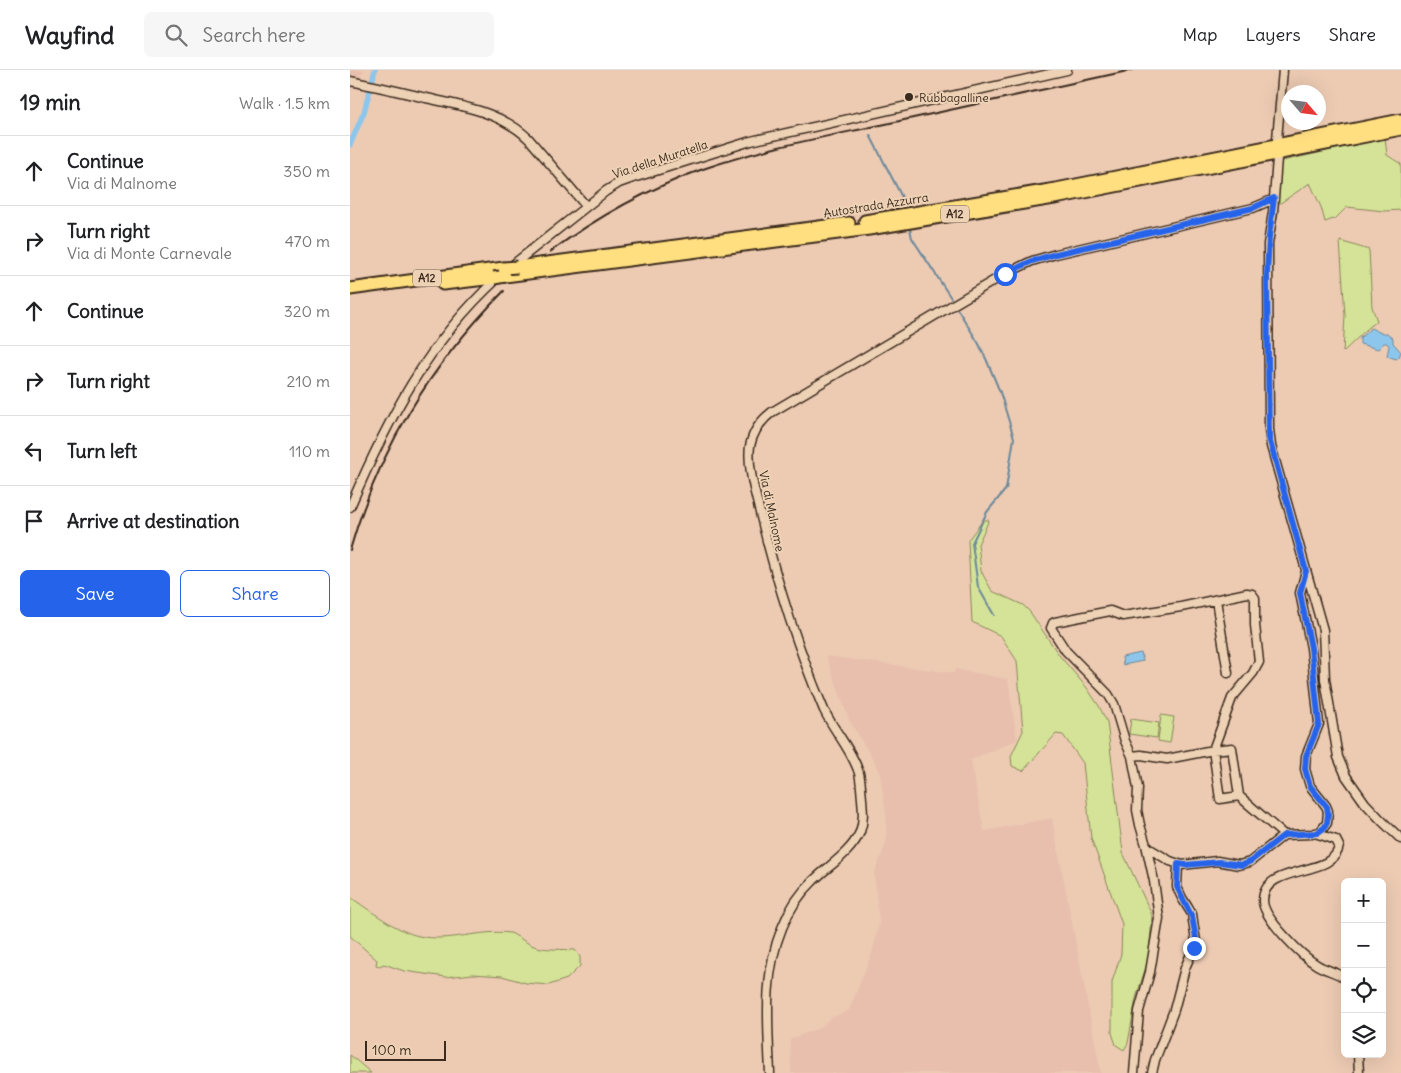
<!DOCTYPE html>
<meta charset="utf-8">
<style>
:root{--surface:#fff;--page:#f6f6f6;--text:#202124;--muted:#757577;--line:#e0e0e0;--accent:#2563eb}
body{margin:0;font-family:Delius,sans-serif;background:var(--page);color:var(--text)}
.controls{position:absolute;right:15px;bottom:15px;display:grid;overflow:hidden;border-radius:8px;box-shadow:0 5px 20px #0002}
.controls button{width:45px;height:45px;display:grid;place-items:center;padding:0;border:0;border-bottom:1px solid var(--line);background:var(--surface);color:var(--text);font:25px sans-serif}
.compass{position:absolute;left:931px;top:15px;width:45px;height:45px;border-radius:50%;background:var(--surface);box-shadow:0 5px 20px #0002;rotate:118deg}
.scale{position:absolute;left:15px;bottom:12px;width:81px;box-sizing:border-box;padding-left:5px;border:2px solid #3b2a1e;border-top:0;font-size:14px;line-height:18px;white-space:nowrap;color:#3b2a1e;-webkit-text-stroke:4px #eed2b5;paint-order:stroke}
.stop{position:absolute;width:15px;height:15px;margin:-11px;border:4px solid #2563eb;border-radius:50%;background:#fff}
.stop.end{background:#2563eb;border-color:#fff;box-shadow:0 1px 5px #0008}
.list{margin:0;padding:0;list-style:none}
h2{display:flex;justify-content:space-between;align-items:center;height:65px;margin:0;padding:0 20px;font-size:21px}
h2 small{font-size:16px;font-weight:400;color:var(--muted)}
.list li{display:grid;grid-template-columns:32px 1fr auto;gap:15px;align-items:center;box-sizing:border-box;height:70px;padding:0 20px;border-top:1px solid var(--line)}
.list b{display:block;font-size:19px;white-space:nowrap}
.list p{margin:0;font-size:16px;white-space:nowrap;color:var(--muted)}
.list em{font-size:16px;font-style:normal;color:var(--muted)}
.actions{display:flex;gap:10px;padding:15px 20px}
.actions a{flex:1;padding:11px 0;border:1px solid var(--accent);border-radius:8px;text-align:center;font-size:18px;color:var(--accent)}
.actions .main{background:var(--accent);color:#fff}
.icon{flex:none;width:28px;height:28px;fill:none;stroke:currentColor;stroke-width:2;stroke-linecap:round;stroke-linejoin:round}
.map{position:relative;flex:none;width:1051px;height:1003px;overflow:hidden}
header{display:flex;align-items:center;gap:30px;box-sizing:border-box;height:70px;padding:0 25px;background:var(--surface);border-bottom:1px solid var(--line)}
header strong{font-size:24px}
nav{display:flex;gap:28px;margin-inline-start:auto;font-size:18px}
.search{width:350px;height:45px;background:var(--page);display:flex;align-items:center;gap:12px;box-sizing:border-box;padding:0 18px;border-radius:8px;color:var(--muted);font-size:19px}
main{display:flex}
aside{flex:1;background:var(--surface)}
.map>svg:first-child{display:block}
</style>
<header>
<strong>Wayfind</strong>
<div class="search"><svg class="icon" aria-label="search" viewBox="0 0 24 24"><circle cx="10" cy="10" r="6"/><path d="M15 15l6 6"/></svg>Search here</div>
<nav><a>Map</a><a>Layers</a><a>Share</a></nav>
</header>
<main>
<aside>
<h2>19 min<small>Walk · 1.5 km</small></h2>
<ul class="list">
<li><svg class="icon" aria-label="ahead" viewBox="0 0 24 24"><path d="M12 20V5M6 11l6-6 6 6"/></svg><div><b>Continue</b><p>Via di Malnome</p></div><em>350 m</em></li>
<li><svg class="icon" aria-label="right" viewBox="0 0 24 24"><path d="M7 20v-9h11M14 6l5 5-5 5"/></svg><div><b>Turn right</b><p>Via di Monte Carnevale</p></div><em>470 m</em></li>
<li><svg class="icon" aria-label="ahead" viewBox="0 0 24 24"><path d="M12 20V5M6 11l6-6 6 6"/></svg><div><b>Continue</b></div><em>320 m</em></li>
<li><svg class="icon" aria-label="right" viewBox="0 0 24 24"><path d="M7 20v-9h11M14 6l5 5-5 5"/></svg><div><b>Turn right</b></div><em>210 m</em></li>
<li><svg class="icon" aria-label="left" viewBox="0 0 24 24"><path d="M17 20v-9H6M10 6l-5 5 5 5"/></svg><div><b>Turn left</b></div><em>110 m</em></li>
<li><svg class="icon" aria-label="arrive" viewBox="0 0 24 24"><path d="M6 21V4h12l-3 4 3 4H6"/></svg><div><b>Arrive at destination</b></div></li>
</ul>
<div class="actions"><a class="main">Save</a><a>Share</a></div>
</aside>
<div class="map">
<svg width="1051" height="1003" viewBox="0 0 1051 1003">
<rect width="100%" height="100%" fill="#edcbb3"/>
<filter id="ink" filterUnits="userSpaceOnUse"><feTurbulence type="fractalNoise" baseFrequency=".02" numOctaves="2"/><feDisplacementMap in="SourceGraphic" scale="10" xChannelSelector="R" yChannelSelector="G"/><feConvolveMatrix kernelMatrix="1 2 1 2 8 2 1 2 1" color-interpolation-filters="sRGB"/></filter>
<g filter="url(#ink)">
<path fill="#e8bfad" d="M0,0H14L0,22Z
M476,586L604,603L605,599L658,609L667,670L621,690L634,761L702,748L751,1003H441L440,969L469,958L481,948L499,940L522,883L529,853L524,804L536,773V744L530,705L525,693L499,650Z"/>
<path fill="#d4e397" stroke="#88865a" d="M1035,68L1037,85L1051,94V140L1034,141L997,137L986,148L975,152L971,137L960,113L923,138L928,92Z
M990,171L1019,180L1022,237L1027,251L1017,259L993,282L995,245Z
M633,450H639L628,474L631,501L642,521L673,535L680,542L709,585L737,618L749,636L757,652L773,783L802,845L799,887L786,928L778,973L774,980L766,975L762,963V912L771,884L772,854L741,768L733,693L713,665L706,664L673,701L662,696L661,686L673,661L667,591L651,566L622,552L618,470Z
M811,645L824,647L820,673L808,671Z
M781,649L809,653L807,668L779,664Z
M0,827C18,839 48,862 69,866C99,873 130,859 160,863C165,864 178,875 187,877C198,880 213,879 225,880L230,887V896L217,909L199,915L176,913L152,906L123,904L96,907L54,901L34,894L29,896L26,895L27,890L0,866Z
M0,985L21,1003H0Z"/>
<path fill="#8dc6ec" stroke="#6c889a" d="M1021,258L1031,263H1037L1043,268V273L1051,282L1049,287L1046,289L1037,286L1039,276L1037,273H1034L1028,279L1010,274V268Z
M791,583L793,591L773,595L772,587Z"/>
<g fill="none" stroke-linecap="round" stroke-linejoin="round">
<path stroke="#6c889a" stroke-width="2" d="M520,65L556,135
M560,159L562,168L601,228
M608,240L629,274L637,291L650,322L664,368L656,419L637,442L622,473L628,517L644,545"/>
<path stroke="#8dc6ec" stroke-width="5.5" d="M0,75L14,42L25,0"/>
<defs>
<path id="minor" d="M0,11C25,16 51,22 76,28C113,36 151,42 179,69L236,136
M927,69L933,0
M927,88L923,142L918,174L919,359L921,376L973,560L975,609L988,687L996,706L1015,733L1032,751L1051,769
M160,197L256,121L269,113L283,108L401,71L717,0
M0,437C38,349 77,273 148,208
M866,530L878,603
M882,678L889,726L870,729L863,680Z
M782,686L791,685L817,689L863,680L882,628L903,603L909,592L905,555V528L902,524L897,523L831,537L773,546L760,541L705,552L703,553L701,558L716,581L758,624L764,634L775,671L782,686L788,718L787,740L790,755L796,775L800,779L820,791L832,795L867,791L889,795L900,792L934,765L962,764L970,762L977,753L978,741L976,736L960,716L955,699L956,686L969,654L961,578L950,523L956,501
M889,726L934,765
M965,763L986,770L989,776C984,809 913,792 913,831C913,848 952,886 967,895C975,900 986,902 995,908
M1008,984L1009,1003
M420,1003C418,954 413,904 432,858C439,840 449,824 463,811C478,796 501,783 510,762C514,751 513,740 512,729C511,720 511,711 509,703C502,680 484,661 474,640C447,577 427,513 411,447C406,426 397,397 400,376C403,362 410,351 422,342L655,204L682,191L706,184L903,138L924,129
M784,1003L789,941L800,902L809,848L804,811L796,775
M802,1003L805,990L824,940L835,898L846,872L842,844L832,828L827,817L828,794"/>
<path id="highway" d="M515,151L706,119L1051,50
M167,197L499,153
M155,206L519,159L710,127L1051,59
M93,214L144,208
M0,219L154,198"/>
</defs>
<use href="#minor" stroke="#3b2a1e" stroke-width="11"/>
<use href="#highway" stroke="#3b2a1e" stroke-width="15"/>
<use href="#minor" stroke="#eed2b5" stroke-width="8"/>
<use href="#highway" stroke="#ffdf80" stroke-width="11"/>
<path stroke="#3b2a1e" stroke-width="2" d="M200,182C247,147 298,119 353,99C415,77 481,66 545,52C624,35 703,17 782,0
M0,480C29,379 80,296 154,221"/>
<defs>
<path id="highway-bridge" d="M154,198L167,197
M144,208L155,206"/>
</defs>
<use href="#highway-bridge" stroke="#3b2a1e" stroke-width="15" stroke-linecap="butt"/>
<use href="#highway-bridge" stroke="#ffdf80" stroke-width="11"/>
</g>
</g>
<g fill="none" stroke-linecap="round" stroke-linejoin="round" filter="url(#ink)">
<path stroke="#2563eb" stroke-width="6" d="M655,204L682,191L706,184L903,138L924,128L919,167L917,205L919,368L956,501L950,523L961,578L969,654L956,686L955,699L960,716L977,737L978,744L977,753L974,758L967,763L934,765L901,791L892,795L869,792L835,795L828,794L827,817L842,847L846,868L844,878"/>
</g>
<circle fill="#3b2a1e" stroke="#eed2b5" stroke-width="2" cx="559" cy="27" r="5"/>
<g text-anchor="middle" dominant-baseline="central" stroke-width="4" stroke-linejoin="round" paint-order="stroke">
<g fill="#eed2b5" stroke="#715c4b" stroke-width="1">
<rect x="591" y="135.5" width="28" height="17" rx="4"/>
<rect x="63" y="199.5" width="28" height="17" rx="4"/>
</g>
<g font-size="11" font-weight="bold" fill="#3b2a1e">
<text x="605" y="144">A12</text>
<text x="77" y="208">A12</text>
</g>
<g font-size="12" fill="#3b2a1e" stroke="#eed2b5" text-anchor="start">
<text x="569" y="27">Rubbagalline</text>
</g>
<g font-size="12" fill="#3b2a1e" stroke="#eed2b5">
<text transform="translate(310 89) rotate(-18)">Via della Muratella</text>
<text transform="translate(526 135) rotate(-9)">Autostrada Azzurra</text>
<text transform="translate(422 441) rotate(78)">Via di Malnome</text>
</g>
</g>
</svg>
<div class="controls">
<button>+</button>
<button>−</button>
<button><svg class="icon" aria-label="locate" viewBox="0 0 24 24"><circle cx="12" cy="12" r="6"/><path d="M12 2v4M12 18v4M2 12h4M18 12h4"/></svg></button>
<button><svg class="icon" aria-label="layers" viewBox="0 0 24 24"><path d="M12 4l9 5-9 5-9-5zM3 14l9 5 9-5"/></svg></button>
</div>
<svg class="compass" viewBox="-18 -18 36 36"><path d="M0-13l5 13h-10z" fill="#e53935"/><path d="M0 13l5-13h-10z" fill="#757577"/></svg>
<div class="scale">100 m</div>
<div class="stop" style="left:655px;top:204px"></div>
<div class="stop end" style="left:844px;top:878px"></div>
</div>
</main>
